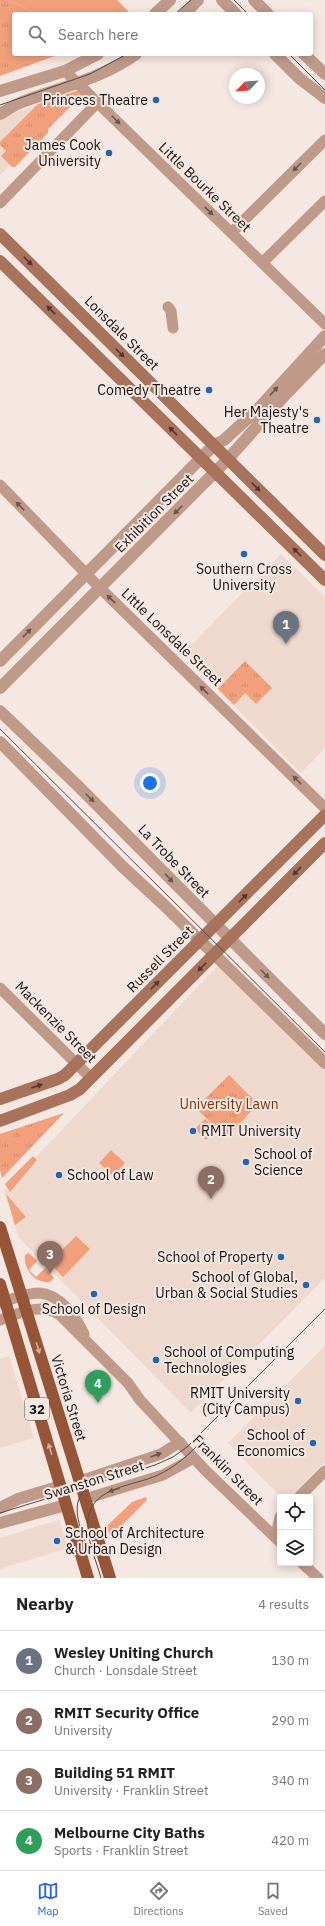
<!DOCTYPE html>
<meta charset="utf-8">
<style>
:root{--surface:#fff;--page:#f2f2f2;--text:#222;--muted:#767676;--line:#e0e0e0;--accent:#2563eb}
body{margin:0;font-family:"IBM Plex Sans",sans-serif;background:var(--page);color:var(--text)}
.controls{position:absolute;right:12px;bottom:12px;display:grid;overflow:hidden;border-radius:4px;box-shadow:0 2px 10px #0003}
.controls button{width:36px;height:36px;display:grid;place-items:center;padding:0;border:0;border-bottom:1px solid var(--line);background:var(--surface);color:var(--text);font:20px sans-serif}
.compass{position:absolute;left:229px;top:68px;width:36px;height:36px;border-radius:50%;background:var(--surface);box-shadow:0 2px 10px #0003;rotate:245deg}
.you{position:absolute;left:150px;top:783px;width:14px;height:14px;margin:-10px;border:3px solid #fff;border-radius:50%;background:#1a73e8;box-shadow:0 0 0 6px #1a73e833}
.badge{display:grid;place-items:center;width:26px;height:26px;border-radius:50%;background:var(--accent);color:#fff;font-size:13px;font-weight:700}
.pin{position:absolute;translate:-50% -33px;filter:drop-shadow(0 1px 2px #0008)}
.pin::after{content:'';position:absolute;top:21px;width:14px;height:12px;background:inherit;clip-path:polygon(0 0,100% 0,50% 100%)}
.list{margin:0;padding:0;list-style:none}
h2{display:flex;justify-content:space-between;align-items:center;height:52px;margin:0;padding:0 16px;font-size:17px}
h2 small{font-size:13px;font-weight:400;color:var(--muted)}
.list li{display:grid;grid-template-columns:26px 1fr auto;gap:12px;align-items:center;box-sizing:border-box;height:60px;padding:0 16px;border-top:1px solid var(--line)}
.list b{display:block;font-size:15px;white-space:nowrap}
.list p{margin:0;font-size:13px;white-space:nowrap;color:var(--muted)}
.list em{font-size:13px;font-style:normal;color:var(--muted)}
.icon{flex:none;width:22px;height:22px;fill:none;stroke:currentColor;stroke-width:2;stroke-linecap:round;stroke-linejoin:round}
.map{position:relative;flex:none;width:325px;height:1578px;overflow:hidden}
.search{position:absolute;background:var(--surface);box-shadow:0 2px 10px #0003;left:12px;right:12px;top:12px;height:44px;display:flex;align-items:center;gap:10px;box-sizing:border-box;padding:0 14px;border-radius:4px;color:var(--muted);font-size:15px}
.sheet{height:292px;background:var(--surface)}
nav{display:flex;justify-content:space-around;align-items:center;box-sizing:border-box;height:56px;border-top:1px solid var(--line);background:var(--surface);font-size:11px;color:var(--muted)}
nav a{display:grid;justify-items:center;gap:2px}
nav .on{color:var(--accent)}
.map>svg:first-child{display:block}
</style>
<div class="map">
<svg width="325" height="1578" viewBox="0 0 325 1578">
<defs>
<pattern id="park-tufts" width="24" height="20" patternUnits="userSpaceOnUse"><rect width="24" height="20" fill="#f2a07c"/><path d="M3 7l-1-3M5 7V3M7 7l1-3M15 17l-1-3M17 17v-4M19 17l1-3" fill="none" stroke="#cf896a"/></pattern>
</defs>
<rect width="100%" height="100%" fill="#f5e7e1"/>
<path fill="#efd9cf" d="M79,90L83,94L0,175V118Z
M281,554L325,597V748L301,773L182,654Z
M218,965L325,1070V1278L191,1413L19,1238L4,1191Z
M325,1346V1462L290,1497H281L228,1443Z
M9,1356L34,1438L0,1448V1359Z
M59,1520L68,1548L0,1569V1538Z"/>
<path fill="#f2a07c" d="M7,0H117L129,12L127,14H39Z
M32,125L48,128V133L15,167H12L1,156Z
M205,1119L216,1130L206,1140L195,1129Z
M111,1150L125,1163L113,1176L99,1163Z
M33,1156L37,1160L10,1192L5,1184Z
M6,1194L26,1217L15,1225Z
M76,1236L90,1249L63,1277L49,1263Z
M29,1253L37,1261L29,1270L36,1277L45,1268L54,1278L50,1282C36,1284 23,1270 25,1255Z
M146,1497L147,1500L110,1537L107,1526L132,1502Z"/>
<path fill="url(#park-tufts)" d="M0,0H7L39,14H14V54H60L0,76Z
M79,90L83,94L16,161L0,145V142L38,104Z
M245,661L272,688L256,704L245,693L234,705L218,689Z
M229,1075L258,1104L226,1138L196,1108Z
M64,1113L2,1178L0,1170V1134Z"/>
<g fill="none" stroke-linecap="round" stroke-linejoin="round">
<path stroke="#c09a89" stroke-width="11" d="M65,71L325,324
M0,203L98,102
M231,233L325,140
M262,263L325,201
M168,307L171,311L173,328
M0,485L100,588L325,808
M0,988L91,1078
M0,1303C12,1299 27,1293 39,1293C60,1294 76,1317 84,1334
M0,1320C20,1313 41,1302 60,1315L128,1383L140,1400L206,1471L280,1542
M80,1481L161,1454L180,1442
M299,1497L325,1471
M85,1499L163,1475L194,1458
M280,1517L278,1526L280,1535
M302,1563L318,1578"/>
<path stroke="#c09a89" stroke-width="12" d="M222,0L236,14
M254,0L268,14
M155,14L170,0
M184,14L198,0
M275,54L299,78L325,98
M304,54L325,74
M0,91L65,71L98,54
M0,114C7,110 14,105 22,102C61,87 101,79 136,54
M0,661L214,445L224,440L257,410L325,336
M0,688L228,459L286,394L325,354
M0,711L78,786L325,1034
M0,742L123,867L164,905L325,1063
M0,1508L18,1499L61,1486
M0,1523L66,1505"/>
<path stroke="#a9725a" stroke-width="12" d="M0,234L325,555
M0,261L325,580
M0,1099L58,1079L65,1075L325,815
M0,1121L70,1095L80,1089L325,843"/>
<path stroke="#975537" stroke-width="12" d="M0,1227L110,1578
M0,1284L88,1578"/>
<path stroke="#534c49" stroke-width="1" d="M234,0L248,14
M175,14L191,0
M289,54L325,90
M0,105L90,74L127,54
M0,729L325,1052
M0,1513L155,1465L173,1457L187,1447L325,1309
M87,1547C81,1529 67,1500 89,1487
M101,1578C96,1560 86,1538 88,1518C93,1486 135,1486 158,1475C173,1468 185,1458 197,1446"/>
</g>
<defs><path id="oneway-solid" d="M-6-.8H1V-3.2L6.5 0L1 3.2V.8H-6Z"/></defs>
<g fill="#6a564c">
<use href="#oneway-solid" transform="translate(116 120) rotate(45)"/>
<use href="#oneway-solid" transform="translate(297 167) rotate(135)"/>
<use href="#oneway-solid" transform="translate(209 211) rotate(44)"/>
<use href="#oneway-solid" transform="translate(274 391) rotate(-47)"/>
<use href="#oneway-solid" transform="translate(20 506) rotate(-135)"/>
<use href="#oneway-solid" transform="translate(178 510) rotate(135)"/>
<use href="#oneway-solid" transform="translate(111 599) rotate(-136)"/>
<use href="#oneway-solid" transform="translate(27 633) rotate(-46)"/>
<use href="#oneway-solid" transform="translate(204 690) rotate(-136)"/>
<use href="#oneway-solid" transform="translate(297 780) rotate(-135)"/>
<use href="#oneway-solid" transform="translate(90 798) rotate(45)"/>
<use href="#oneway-solid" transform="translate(169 878) rotate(47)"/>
<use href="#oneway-solid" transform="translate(265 974) rotate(45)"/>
<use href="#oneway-solid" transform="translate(156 1455) rotate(-20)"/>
<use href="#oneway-solid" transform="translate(114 1490) rotate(163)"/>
</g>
<g fill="#50382d">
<use href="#oneway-solid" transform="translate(28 261) rotate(45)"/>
<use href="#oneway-solid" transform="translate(51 310) rotate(-136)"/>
<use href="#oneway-solid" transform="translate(120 353) rotate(45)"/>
<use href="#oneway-solid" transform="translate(173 431) rotate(-135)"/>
<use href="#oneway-solid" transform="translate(256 487) rotate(45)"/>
<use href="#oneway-solid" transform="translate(297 552) rotate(-135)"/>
<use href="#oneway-solid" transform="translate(297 871) rotate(135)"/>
<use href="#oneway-solid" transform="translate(243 898) rotate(-45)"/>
<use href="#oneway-solid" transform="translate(202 967) rotate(135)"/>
<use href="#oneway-solid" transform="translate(155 985) rotate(-45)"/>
<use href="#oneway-solid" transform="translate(37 1086) rotate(-19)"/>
</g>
<g fill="#cfad9d">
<use href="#oneway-solid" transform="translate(38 1348) rotate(73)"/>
<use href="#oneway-solid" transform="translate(50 1449) rotate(-108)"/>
</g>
<g fill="#2167b7" stroke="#f5e7e1" stroke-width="1.5">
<circle cx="156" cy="100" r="4"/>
<circle cx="109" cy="153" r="4"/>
<circle cx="209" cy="390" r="4"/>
<circle cx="317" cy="420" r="4"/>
<circle cx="244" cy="554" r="4"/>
<circle cx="193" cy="1131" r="4"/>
<circle cx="246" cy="1162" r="4"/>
<circle cx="59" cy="1175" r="4"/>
<circle cx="281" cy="1257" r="4"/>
<circle cx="306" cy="1285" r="4"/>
<circle cx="94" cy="1294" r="4"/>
<circle cx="156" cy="1360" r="4"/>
<circle cx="298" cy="1401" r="4"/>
<circle cx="313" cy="1443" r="4"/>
<circle cx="57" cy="1541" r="4"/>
</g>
<g text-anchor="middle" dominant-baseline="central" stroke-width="4" stroke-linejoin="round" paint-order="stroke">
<rect fill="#f5e7e1" stroke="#58514e" stroke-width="1" x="25" y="1398" width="24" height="22" rx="3"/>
<g font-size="13" font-weight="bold" fill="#15110f">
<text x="37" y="1409">32</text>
</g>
<g font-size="14" fill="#15110f" stroke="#f5e7e1" text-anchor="end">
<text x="148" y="100">Princess Theatre</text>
<text x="101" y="145">James Cook<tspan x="101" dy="16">University</tspan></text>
<text x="201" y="390">Comedy Theatre</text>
<text x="309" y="412">Her Majesty's<tspan x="309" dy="16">Theatre</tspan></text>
<text x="244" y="569" text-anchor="middle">Southern Cross<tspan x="244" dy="16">University</tspan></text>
<text x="201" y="1131" text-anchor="start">RMIT University</text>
<text x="254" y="1154" text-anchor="start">School of<tspan x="254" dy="16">Science</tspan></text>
<text x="67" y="1175" text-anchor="start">School of Law</text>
<text x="273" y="1257">School of Property</text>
<text x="298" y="1277">School of Global,<tspan x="298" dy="16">Urban &amp; Social Studies</tspan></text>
<text x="94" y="1309" text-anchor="middle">School of Design</text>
<text x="164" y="1352" text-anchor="start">School of Computing<tspan x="164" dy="16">Technologies</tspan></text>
<text x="290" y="1393">RMIT University<tspan x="290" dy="16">(City Campus)</tspan></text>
<text x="305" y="1435">School of<tspan x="305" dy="16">Economics</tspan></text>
<text x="65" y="1533" text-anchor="start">School of Architecture<tspan x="65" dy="16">&amp; Urban Design</tspan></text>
</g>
<g font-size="14" fill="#15110f" stroke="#f5e7e1">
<text transform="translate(205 187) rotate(44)">Little Bourke Street</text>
<text transform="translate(122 333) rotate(45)">Lonsdale Street</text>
<text transform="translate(154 513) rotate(-45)">Exhibition Street</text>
<text transform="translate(172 637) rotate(44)">Little Lonsdale Street</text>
<text transform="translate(174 861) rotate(46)">La Trobe Street</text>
<text transform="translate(160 959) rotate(-45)">Russell Street</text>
<text transform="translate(56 1022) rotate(45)">Mackenzie Street</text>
<text transform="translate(69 1398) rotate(73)">Victoria Street</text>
<text transform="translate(228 1470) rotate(45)">Franklin Street</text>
<text transform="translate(94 1480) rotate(-17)">Swanston Street</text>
</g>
<g font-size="14" fill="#7e3205" stroke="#f5e7e1">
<text x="229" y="1104">University Lawn</text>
</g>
</g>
</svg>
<div class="controls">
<button><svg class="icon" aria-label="locate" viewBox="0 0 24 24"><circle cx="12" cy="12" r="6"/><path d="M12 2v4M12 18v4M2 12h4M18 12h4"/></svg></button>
<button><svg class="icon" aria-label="layers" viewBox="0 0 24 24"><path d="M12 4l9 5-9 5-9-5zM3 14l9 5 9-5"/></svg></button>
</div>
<svg class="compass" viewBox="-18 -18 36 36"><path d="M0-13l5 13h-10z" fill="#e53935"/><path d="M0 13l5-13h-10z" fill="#767676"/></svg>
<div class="you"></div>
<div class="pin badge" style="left:286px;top:644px;background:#6b7280">1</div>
<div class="pin badge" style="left:211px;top:1199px;background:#8d6e63">2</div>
<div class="pin badge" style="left:50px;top:1274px;background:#8d6e63">3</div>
<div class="pin badge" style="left:98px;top:1403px;background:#2e9e5b">4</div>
<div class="search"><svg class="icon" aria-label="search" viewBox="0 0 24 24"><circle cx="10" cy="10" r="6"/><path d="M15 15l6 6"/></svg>Search here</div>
</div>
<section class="sheet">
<h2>Nearby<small>4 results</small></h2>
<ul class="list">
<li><span class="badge" style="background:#6b7280">1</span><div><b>Wesley Uniting Church</b><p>Church · Lonsdale Street</p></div><em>130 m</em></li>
<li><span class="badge" style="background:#8d6e63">2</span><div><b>RMIT Security Office</b><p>University</p></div><em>290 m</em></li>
<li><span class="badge" style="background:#8d6e63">3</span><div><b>Building 51 RMIT</b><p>University · Franklin Street</p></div><em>340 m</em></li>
<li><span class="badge" style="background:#2e9e5b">4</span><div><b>Melbourne City Baths</b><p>Sports · Franklin Street</p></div><em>420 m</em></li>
</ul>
</section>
<nav>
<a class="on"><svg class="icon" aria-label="map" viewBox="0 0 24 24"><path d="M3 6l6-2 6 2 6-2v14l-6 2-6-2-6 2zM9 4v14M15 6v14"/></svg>Map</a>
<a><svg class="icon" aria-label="directions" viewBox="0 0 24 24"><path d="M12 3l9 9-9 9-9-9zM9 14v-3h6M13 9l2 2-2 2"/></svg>Directions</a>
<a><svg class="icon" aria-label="saved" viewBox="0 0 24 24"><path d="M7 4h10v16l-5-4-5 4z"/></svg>Saved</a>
</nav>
